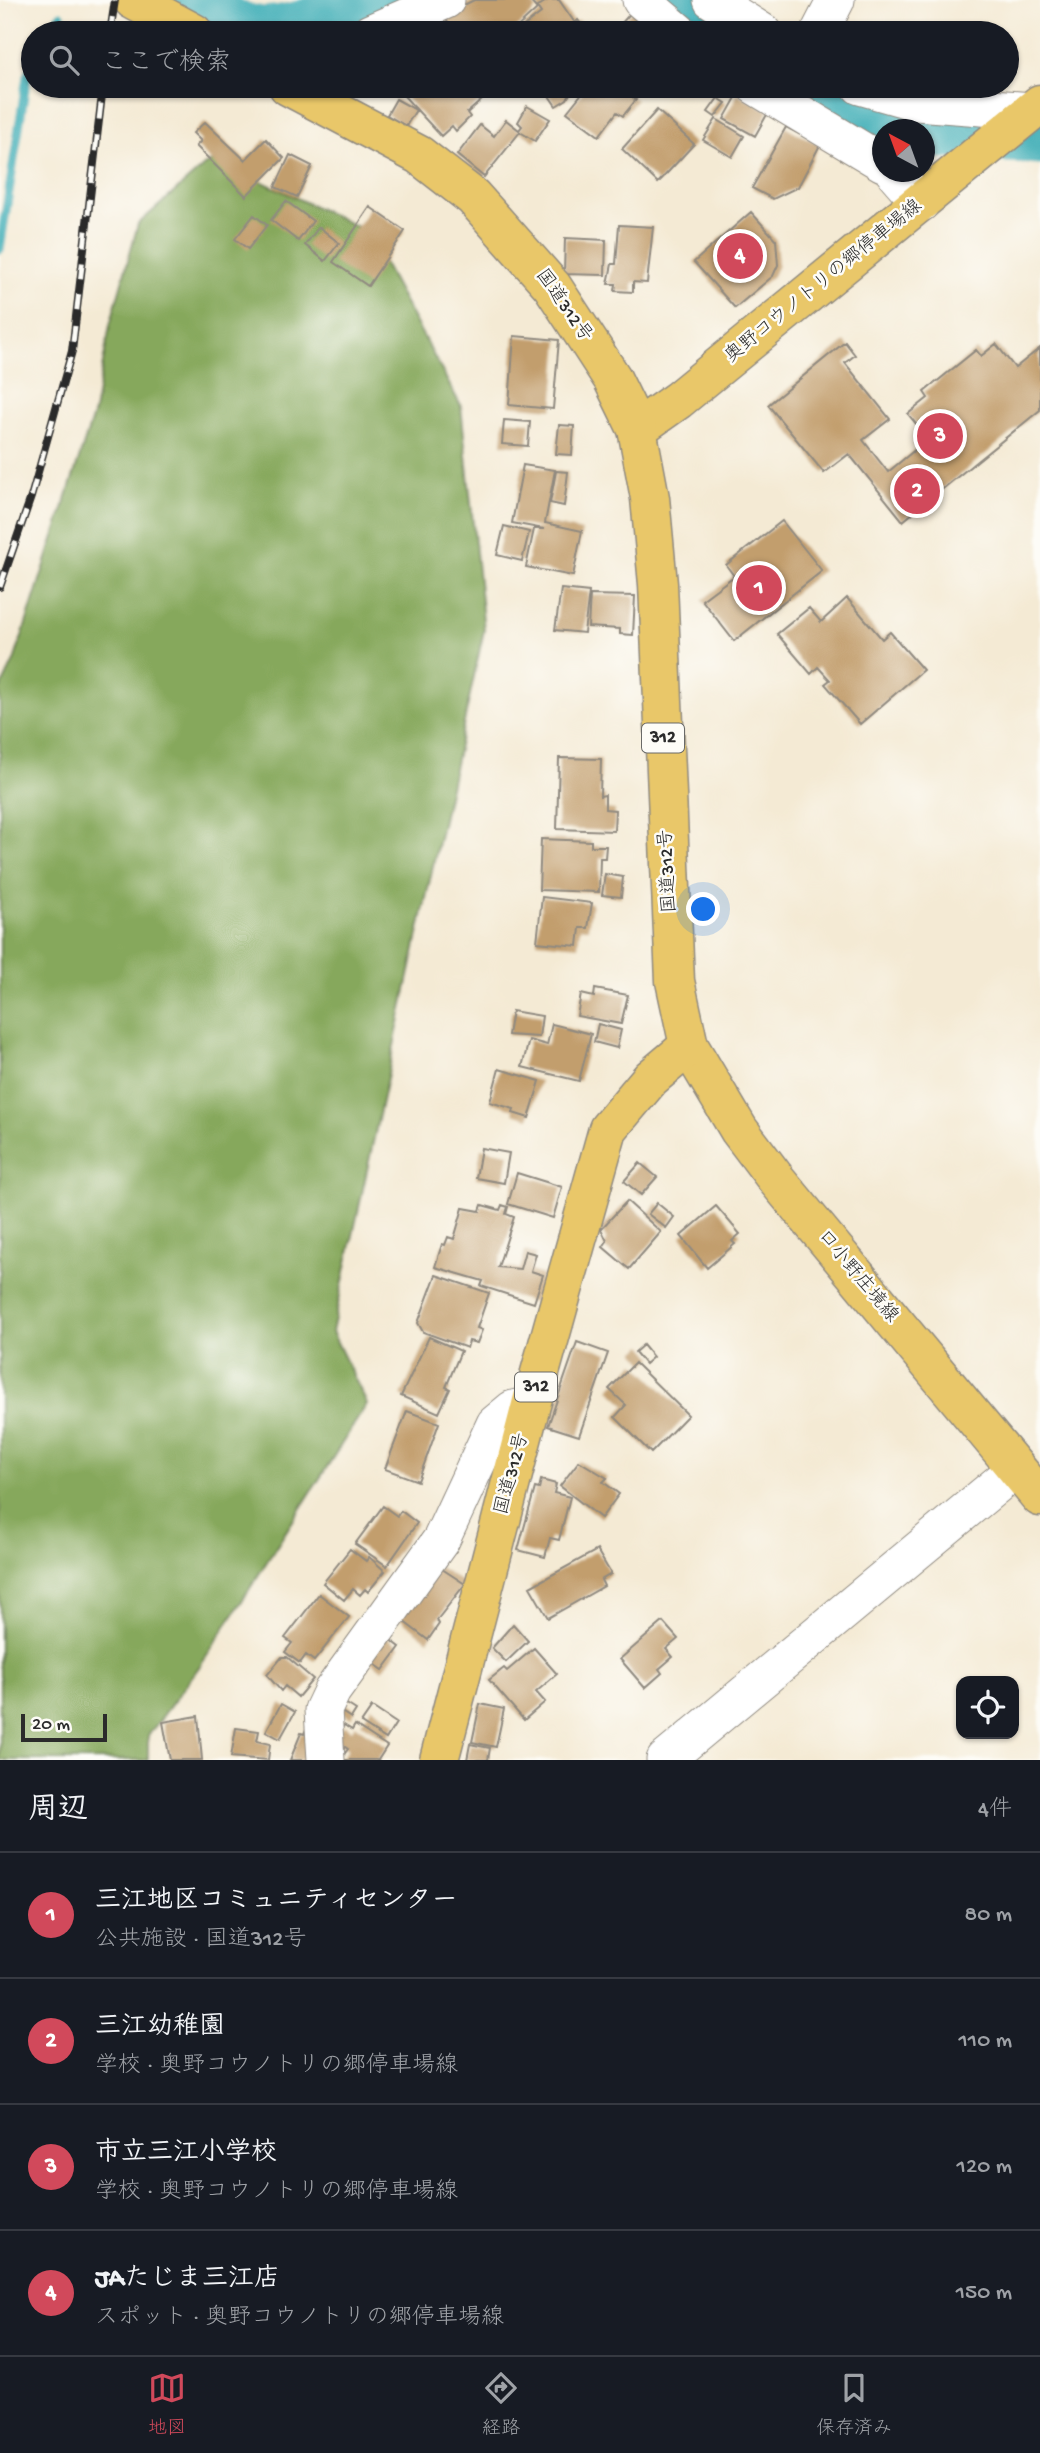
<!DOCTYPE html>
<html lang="ja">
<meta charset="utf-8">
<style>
:root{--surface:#171b24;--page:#20242c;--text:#f1f3f6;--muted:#9ea1a6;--line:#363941;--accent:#d1495b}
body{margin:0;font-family:"Gochi Hand","Klee One",sans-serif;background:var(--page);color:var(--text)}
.controls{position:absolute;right:21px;bottom:21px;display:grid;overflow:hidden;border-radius:14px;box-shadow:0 2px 5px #0004}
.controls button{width:63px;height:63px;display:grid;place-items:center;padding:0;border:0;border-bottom:2px solid var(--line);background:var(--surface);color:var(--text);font:35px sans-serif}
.compass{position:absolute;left:872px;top:119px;width:63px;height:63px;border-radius:50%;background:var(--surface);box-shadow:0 2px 5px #0004;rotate:319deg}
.scale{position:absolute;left:21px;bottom:18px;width:86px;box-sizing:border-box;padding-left:7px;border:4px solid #2b2b2b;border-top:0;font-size:19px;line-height:24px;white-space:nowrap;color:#2b2b2b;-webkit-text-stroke:5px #fdfcf7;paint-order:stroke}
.you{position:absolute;left:704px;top:910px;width:24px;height:24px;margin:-18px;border:5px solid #fff;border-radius:50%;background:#1a73e8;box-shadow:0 0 0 10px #1a73e833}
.badge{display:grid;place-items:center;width:46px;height:46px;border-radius:50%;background:var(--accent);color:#fff;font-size:23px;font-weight:700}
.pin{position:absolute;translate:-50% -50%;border:4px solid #fff;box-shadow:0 2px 7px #0006}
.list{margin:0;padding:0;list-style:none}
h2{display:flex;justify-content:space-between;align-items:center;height:91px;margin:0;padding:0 28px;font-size:30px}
h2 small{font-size:23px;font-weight:400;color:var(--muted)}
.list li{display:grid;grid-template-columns:46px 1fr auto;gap:21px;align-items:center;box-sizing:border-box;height:126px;padding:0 28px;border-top:2px solid var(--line)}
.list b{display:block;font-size:26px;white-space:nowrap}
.list p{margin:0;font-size:23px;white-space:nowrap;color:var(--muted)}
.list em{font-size:23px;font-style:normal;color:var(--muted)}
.icon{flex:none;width:38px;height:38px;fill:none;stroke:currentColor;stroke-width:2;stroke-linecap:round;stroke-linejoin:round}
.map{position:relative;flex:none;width:1040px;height:1760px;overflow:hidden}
.search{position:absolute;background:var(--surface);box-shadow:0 2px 5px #0004;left:21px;right:21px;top:21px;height:77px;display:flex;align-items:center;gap:18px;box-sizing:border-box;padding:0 24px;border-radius:38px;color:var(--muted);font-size:26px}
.sheet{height:595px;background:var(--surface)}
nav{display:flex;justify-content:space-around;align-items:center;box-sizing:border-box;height:98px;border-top:2px solid var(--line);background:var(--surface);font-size:19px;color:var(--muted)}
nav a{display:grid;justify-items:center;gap:4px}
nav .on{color:var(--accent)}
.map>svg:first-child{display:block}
</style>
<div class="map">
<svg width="1040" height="1760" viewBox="0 0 1040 1760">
<rect width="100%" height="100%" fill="#fdfcf7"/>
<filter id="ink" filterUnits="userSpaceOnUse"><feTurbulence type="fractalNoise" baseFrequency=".0143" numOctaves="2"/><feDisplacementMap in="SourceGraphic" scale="14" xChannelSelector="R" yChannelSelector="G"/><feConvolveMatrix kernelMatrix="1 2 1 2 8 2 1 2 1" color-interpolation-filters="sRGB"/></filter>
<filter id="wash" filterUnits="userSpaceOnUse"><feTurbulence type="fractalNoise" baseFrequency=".00686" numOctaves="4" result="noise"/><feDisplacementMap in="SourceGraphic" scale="28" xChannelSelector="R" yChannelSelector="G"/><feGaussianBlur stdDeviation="1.57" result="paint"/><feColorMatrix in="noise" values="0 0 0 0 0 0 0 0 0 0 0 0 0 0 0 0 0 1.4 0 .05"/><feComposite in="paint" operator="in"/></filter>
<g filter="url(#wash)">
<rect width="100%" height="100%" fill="#f4ead4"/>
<path fill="#86a85c" stroke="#586a44" stroke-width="2" d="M217,160L366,231L461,406L484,630L332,1332L367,1404L205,1659L148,1736V1760H0V690L14,661L94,412L110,325L138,224L205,165Z"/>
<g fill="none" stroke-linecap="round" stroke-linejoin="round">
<path stroke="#3aacb5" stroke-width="9" d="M51,33L61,15
M0,249L27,76L33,64"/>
<path stroke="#3aacb5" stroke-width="51" d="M189,0C210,12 233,28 258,31C291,35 341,11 373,0
M679,0L730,33
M807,86L892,126L912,130
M925,132L1040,139"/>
</g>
<g id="blocks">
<path fill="#c29e6d" d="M474,0H529L537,9L511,33H453L444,15Z
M548,0H559L575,23L578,20L588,33H529L524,26L541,13L537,7Z
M635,8L664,33H613Z
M415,86L421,89L425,86H484L490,93L467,113L470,117L456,131L452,126L441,136L404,96Z
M552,86H574L567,99L556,106L545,90Z
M575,86H638L631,96L636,100L623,116L617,112L599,136L567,112L583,92Z
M738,94L769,111L755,136L724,119Z
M718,98L726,103L715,117L708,112Z
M396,99L416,110L406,126L387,115Z
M527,106L550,119L535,141L520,132L484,177L457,155L480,125L494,136L506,120L519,130L522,126L518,122Z
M657,110L694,144L658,183L622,149Z
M716,119L744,136L732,157L703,140Z
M205,122L245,160L266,139L284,158L246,196L196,146L201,141L193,133Z
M786,127L820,145L798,187L773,199L752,188Z
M290,155L312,166L297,197L275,187Z
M286,201L313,221L298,241L271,220Z
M370,207L405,231L368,286L333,262Z
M751,212L776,240L778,265L773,276L735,308L694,262Z
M254,215L267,225L248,249L235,239Z
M619,225L653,227L647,283L633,282V292L615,291L616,284H608L612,264H616Z
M319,227L339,243L325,261L305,245Z
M565,238L606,240L605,275L564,274Z
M514,336L559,340L553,409L509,405Z
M845,342L855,355L845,363L890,419L863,440L888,472L928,439L908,414L928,398L924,392L976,350L981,356L996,344L1015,368L1040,348V410L903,521L849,454L824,473L768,405Z
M504,420L530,422L528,446L502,444Z
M559,425L574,426L572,455L556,454Z
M523,465L555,470L545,523L582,531L573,576L526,567L534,529H544L512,523Z
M556,471L568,472L564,506L550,503Z
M782,521L822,571L734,641L702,600L734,576L726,565Z
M504,526L529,532L522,561L497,555Z
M561,589L589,592L584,633L555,630Z
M590,595L635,596L633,635L620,634V629L588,627Z
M847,598L882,639L890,632L923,670L860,724L825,684L830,680L818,667L811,674L777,634L809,608L821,622Z
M559,758L601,759L600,796L605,795V809L615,810L614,831L557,829Z
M541,839L591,841V846H606L605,858H600L599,892L539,890Z
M605,874L623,877L621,897L602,895Z
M542,897L592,903L588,928H580L578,946L537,942Z
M595,989L628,995L621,1024L577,1016L581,994L594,997Z
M512,1011L542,1016L539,1037L508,1035Z
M552,1024L591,1034L579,1081L522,1067L529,1040L547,1045Z
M598,1024L621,1030L617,1048L594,1042Z
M499,1069L540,1081L529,1118L513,1113L514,1109L490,1102Z
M481,1148L509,1153L504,1183L476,1178Z
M640,1163L657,1177L641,1195L624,1181Z
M517,1173L562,1187L553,1218L508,1204Z
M627,1201L661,1232L629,1269L603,1247L607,1241L601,1229Z
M657,1203L674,1217L666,1228L648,1214Z
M482,1205L500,1210L502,1205L508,1207L506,1214L514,1217L498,1267L520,1269L525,1251L536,1254L531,1271L543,1275L534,1303L481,1286L483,1281L435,1267L442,1244L445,1245L448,1237L454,1239L463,1208L480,1211Z
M716,1206L740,1234L732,1241L735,1244L707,1268L681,1236Z
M436,1275L489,1293L477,1328L482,1330L477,1343L469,1341L467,1348L423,1332L418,1323Z
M429,1337L461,1351L446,1387L450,1389L439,1413L401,1396Z
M577,1342L608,1353L579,1436L548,1426Z
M643,1345L653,1357L645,1364L635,1352Z
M635,1363L688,1415L651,1453L615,1417L626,1405L609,1389Z
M407,1411L439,1423L418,1481L385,1469Z
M579,1461L607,1478L603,1482L619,1494L601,1518L560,1486Z
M541,1480L556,1484L554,1493L570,1497L559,1540L550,1538L545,1557L518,1550L535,1488L539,1489Z
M383,1506L397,1516L401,1511L417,1523L387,1566L355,1544Z
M350,1549L366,1561L369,1557L385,1571L368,1592L365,1589L360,1595L353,1589L344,1600L323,1583Z
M597,1550L611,1574L601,1580L604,1586L548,1618L530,1587Z
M439,1567L465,1584L437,1620L439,1624L428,1640L399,1618Z
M319,1594L349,1617L314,1661L306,1655L300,1663L285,1652L292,1643L285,1638Z
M663,1622L678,1639L666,1649L673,1657L659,1669L662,1673L645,1688L620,1659Z
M513,1624L528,1641L506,1662L492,1648Z
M383,1634L400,1647L383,1670L366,1658Z
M534,1648L557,1674L536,1692L545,1702L524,1720L489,1680L504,1668L507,1671Z
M282,1657H287L313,1679L298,1697L285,1686L281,1691L267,1675Z
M345,1703L356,1710L351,1718L340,1711Z
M281,1704L295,1712L280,1739L266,1731Z
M480,1704L504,1709L496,1747L472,1742Z
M372,1707L396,1723L386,1739L361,1723Z
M198,1716L202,1760H170L163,1722Z
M344,1725L352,1730L355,1725L387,1746L378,1760H340L348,1749L335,1740Z
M307,1726L313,1760H290L301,1733L304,1734Z
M236,1728L259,1731L257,1741L270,1744L268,1760L231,1757Z
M470,1744L490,1748L488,1760H467Z"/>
</g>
</g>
<g filter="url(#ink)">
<use href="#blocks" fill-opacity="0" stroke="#908a80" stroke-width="2"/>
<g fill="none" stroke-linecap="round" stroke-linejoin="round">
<defs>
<path id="minor" d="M641,0L680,33
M712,0L764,33
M370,33L446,0
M819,33L836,0
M755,86L883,163
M860,86L916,102L1032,111
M894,172L921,203
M326,1760L323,1710L332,1691L441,1540L495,1424L513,1409L531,1405
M665,1760L1016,1469"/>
<path id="major" d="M637,429L678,400L1040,104
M689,1046L739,1130L776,1179L1040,1497"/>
<path id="highway" d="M133,0L194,33
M288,86L419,155L473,197L552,286L612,378L637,429L650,498L658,584L675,981L689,1046L651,1078L608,1129L531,1405L439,1760"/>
</defs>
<use href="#minor" stroke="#908a80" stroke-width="39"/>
<use href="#major" stroke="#908a80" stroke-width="41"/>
<use href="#highway" stroke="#908a80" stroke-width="41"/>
<use href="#minor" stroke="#fff" stroke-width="37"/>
<use href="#major" stroke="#e9c769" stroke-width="38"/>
<use href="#highway" stroke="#e9c769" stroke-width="38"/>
<defs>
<path id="rail" d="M110,33L115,0
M0,587L31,497L72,351L103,86"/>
</defs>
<use href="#rail" stroke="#2b2b2b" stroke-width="8"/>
<use href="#rail" stroke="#fdfcf7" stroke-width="5" stroke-dasharray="16" stroke-linecap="butt"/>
</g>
</g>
<g text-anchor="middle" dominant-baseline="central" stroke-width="5" stroke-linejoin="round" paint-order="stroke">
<g fill="#fdfcf7" stroke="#6a6a68" stroke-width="2">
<rect x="642" y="723.5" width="42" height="29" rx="5"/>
<rect x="515" y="1372.5" width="42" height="29" rx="5"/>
</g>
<g font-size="18" font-weight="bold" fill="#2b2b2b">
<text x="663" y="738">312</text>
<text x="536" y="1387">312</text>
</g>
<g font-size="19" fill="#2b2b2b" stroke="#fdfcf7">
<text transform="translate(824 282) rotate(-39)">奥野コウノトリの郷停車場線</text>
<text transform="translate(563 306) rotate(55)">国道312号</text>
<text transform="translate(669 871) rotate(-93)">国道312号</text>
<text transform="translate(857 1277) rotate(50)">口小野庄境線</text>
<text transform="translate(513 1474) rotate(-75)">国道312号</text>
</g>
</g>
</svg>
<div class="controls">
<button><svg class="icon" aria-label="locate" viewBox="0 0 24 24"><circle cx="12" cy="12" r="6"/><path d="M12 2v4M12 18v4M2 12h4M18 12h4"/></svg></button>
</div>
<svg class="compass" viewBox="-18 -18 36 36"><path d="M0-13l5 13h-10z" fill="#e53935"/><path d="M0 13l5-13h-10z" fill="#9ea1a6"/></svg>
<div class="scale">20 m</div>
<div class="you"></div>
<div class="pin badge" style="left:759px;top:588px">1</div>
<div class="pin badge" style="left:917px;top:491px">2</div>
<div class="pin badge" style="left:940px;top:436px">3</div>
<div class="pin badge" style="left:740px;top:256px">4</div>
<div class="search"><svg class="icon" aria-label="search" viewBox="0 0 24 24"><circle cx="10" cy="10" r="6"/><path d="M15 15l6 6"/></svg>ここで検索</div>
</div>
<section class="sheet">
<h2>周辺<small>4件</small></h2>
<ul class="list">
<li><span class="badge">1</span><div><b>三江地区コミュニティセンター</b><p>公共施設 · 国道312号</p></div><em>80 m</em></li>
<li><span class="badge">2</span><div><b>三江幼稚園</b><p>学校 · 奥野コウノトリの郷停車場線</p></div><em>110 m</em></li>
<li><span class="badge">3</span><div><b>市立三江小学校</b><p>学校 · 奥野コウノトリの郷停車場線</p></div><em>120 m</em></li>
<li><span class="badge">4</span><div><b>JAたじま三江店</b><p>スポット · 奥野コウノトリの郷停車場線</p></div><em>150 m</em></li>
</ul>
</section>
<nav>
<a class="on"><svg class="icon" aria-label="map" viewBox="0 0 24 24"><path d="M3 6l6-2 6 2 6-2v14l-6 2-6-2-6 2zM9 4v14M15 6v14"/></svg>地図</a>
<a><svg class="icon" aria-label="directions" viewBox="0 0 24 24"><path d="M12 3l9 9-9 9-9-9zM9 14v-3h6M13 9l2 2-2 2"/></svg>経路</a>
<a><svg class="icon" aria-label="saved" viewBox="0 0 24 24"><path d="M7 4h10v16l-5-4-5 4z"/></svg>保存済み</a>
</nav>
